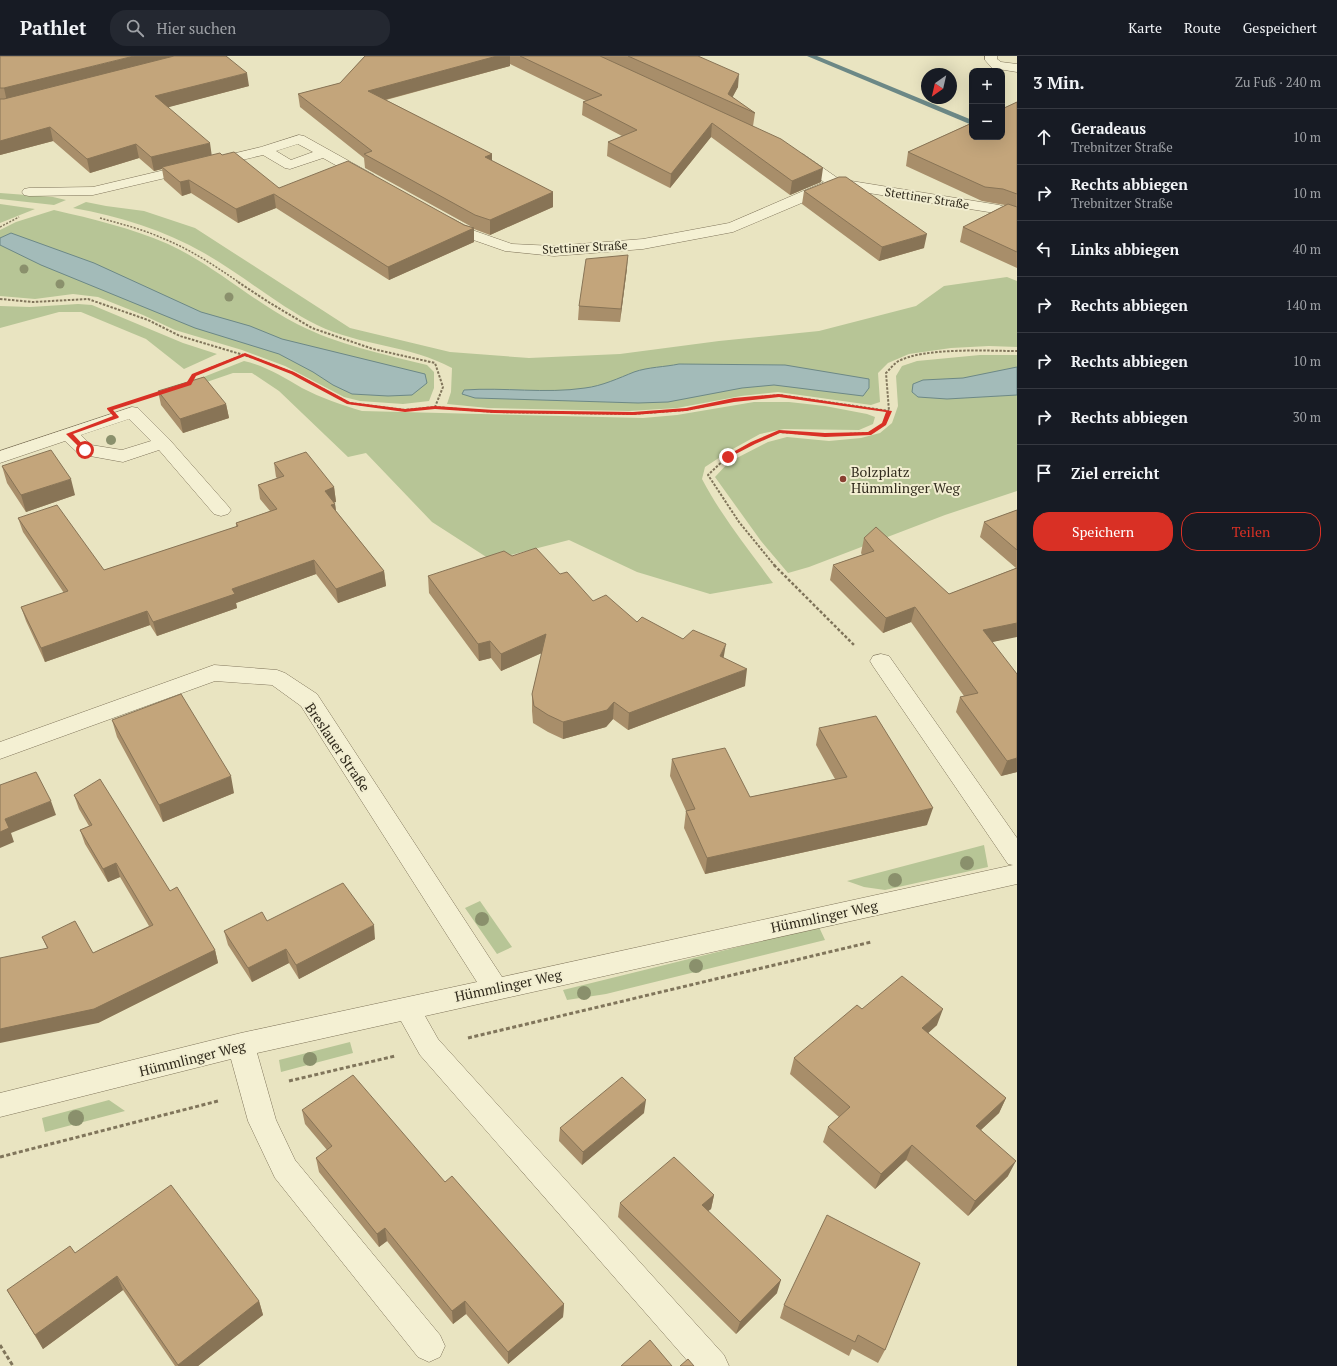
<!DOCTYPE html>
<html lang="de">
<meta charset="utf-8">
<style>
:root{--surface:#171b24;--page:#242831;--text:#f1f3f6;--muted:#9ea1a6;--line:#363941;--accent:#d93025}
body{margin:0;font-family:"PT Serif",serif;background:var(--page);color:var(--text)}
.controls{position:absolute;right:12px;top:12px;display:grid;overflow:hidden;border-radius:8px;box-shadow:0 4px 16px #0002}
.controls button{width:36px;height:36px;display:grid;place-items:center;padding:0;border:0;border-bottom:1px solid var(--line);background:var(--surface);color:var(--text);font:20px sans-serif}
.compass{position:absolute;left:921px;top:12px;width:36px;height:36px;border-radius:50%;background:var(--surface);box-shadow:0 4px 16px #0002;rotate:214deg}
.stop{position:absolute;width:12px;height:12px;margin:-9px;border:3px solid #d93025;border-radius:50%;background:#fff}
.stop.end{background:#d93025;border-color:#fff;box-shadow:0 1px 4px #0008}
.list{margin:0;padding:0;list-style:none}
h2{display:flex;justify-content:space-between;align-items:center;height:52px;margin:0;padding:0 16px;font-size:17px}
h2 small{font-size:13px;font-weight:400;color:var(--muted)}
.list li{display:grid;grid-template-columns:26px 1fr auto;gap:12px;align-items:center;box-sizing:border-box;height:56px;padding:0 16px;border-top:1px solid var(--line)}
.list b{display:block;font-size:15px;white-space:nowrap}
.list p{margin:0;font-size:13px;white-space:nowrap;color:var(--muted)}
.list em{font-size:13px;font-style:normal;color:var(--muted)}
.actions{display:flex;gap:8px;padding:12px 16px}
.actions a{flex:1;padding:9px 0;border:1px solid var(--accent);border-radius:16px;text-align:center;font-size:14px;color:var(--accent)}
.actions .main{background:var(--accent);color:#fff}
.icon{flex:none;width:22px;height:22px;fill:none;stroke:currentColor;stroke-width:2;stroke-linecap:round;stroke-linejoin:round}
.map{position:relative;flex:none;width:1017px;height:1310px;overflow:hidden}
header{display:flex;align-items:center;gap:24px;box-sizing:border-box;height:56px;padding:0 20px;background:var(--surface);border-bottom:1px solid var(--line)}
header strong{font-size:19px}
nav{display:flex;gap:22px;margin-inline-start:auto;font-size:14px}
.search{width:280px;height:36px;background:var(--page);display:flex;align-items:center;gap:10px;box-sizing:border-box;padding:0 14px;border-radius:16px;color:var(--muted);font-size:15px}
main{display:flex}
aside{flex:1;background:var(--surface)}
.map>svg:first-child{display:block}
</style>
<header>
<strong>Pathlet</strong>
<div class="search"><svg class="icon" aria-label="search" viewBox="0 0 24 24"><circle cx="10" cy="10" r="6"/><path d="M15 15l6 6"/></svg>Hier suchen</div>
<nav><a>Karte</a><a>Route</a><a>Gespeichert</a></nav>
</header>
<main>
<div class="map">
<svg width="1017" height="1310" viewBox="0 0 1017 1310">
<rect width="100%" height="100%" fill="#e9e4c1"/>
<path fill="#b7c596" d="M0,137L53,141L66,144L54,149L0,143Z
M86,146L106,150L144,155L195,172L350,272L450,296L529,302L620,298L719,285L819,275L916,250L944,230L1007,221L1017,225V291L989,290L951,292L909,298L888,307L878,317L880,346L871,349L778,336L741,340L677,352L629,355L488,352L447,348L451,336L452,312C410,289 360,290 317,269C277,249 243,219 204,197C164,174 119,160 73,152Z
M0,148L35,153L0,167Z
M54,154C93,163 131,172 168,188C214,209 252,245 297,268C338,289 383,298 427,309L434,316V332L429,345L403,348L360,345L344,341L285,310L242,294L175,274L143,259L98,241L73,238L35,243L0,240V174L16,166Z
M78,248L92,249L183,287L217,298L184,313L146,283L81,256H59L0,272V250L30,251Z
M980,299H1017V435L945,459L809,511L788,517L761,485L715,421L729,406L768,386L787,381L829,385L861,382L880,377L892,367L898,350L896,320L902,310L917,305Z
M244,305C266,310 283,321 302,332C321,342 342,349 362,355L643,362L677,359L754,346H789L825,350L867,358L875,361L873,368L859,374L784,373L760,378L731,394L705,411L702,423C722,461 748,493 773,527L710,538L637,516L569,484L491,504L432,466L366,397L348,401L279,335L252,317H233L198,329L201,322Z
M984,789L988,811L885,834L864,831L847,825Z
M480,845L512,891L497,898L465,852Z
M819,871L825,884L606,938L567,944L563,934Z
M350,986L353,997L281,1016L279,1004Z
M109,1044L125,1055L45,1076L42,1062Z"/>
<path fill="#a3bbb9" stroke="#6c8886" d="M11,177L94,207L201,256L250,270L282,283L425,318L427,327L412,339L388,340L352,338L333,329L313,316L279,298L195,272L41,209L0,189V182Z
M679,308L785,309L869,323V332L863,340L774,329L742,332L668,346L638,347L475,342L462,338L464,334C504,331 545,338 585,332C602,330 619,322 634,316C648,311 665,311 679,308Z
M1017,311V339L947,343L918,341L912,336L913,328L923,324L963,322Z"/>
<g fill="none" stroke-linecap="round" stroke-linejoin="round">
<path fill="#6c8886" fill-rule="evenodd" d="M807,0H817L972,64V69Z"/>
<defs>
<path id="minor" d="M985,0H997V3L1001,6L1017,8V16L992,12L985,4Z
M299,79L304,80L374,119L376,122L374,125L369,126L364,125L323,102L290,113L285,112L263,99L93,139L29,140L24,139L22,136L24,133L29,132L93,131L261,91ZM298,88L313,96L291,104L276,95Z
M798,97L803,98L839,123L999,149L1017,155V165L995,157L837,132L733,176L643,193L554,200L505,195L465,181L443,169L440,166L443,163L448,161L453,163L475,175L512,188L554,190L643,183L729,167L824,126L793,104L791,101L793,98Z
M132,351L138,352L169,383L228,450L231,454L228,458L221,460L214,458L159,394L123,406L79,398L65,385L0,407V395ZM129,363L151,385L122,394L91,389L81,379Z
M881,598L889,600L1017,782V828L425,960L438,983L724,1299L729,1310H692L420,999L401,965L257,997L276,1064L295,1104L440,1279L445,1290L440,1301L429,1306L418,1301L275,1122L248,1065L231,1003L0,1061V1037L241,977L477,926L301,650L272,629L215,625L0,703V686L214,609L277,614L285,617L317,638L502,921L1013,809L1008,808L873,610L870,605L873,600Z"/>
</defs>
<use href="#minor" stroke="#80755b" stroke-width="1"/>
<path stroke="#80755b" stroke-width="1.5" stroke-dasharray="2 1.5" stroke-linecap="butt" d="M100,162C121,168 142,173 162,182C190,193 215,210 240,227
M0,171L19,161"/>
<path stroke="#80755b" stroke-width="2" stroke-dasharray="2.5 1.5" stroke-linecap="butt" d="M238,226L270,247L312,272L373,293L435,307L443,331L435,351
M0,243L33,246L88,243L148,264L180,280L257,303L293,317L349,347L405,354L435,351L494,356L633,358L686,354L734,344L779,339L889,355
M189,327L194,319L243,299
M775,510L739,466L708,419L727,401L753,387L779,376L825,379L869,377L884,368L889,355L886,317C890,313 893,309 897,306C922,291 988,295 1017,295"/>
<path stroke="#80755b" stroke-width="2.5" stroke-dasharray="3 2" stroke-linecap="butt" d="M774,509L854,589"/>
<path stroke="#80755b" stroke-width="3" stroke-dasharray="4 2.5" stroke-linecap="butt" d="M468,982L871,886
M289,1025L395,1000
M0,1101L218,1045
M0,1289L13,1310"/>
<use href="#minor" fill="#f4f0d3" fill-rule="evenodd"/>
</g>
<g fill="#8a906c">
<circle cx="24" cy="213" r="4.5"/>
<circle cx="60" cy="228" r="4.5"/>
<circle cx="229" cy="241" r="4.5"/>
<circle cx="111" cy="384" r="5"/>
<circle cx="967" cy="807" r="7"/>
<circle cx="895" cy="824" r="7"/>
<circle cx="482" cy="863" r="7"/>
<circle cx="696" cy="910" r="7"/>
<circle cx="584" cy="937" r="7"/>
<circle cx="310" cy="1003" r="7"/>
<circle cx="76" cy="1062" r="8"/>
</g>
<path fill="#a88e6a" d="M0,0L249,30L168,51L211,99H222L279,132L464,169L472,171L365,112L364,102L300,51L298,38L340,27L365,0H698L738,31L732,41L755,57L753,70L821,126L790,139L711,81L670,132L607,100L608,86L622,80L582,59L583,46L586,45L510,8V10L386,44L492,98V105L553,136V151L490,179L474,173V186L389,224L276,152L238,167L191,137L182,140L164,124L162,113L154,115L139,102L90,117L53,85L0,99Z
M1017,46V212L960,186L963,171L1005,149L999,148L982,145L906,110L908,96Z
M804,135L924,192L879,205L802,148Z
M627,212L620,266L578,264L579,250Z
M158,335L226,348L229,362L183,377L161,349Z
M274,407L334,431L336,446H334L335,448L336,455L384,515L386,530L338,547L316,518L236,547L237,552L157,580L150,569L45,606L26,565L21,551L64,537L23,476L18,462L104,514L236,471V467L270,455L260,443L258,429L277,422L276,421Z
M2,410L75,439L26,456L7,427Z
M1017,454V580L992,586L1017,716L1001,720L956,656L960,641L964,640L911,566L883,577L830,524L833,509L862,499L861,497L864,482L949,538L1016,512L980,481L984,466Z
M512,500L560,518L593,545L637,566L683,583L724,602L745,630L628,674L613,663L606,671L563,683L548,676L533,667L532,655V638L542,597L501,615L491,602L479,605L429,537L428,520Z
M112,664L234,737L163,766L117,681Z
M819,672L927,769L705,818L684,772L686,755L670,720L672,703L750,741L835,723L816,689Z
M74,739L170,835L215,894L218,907L98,967L47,892L42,881L93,897L149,870L120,821L108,826L85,788L80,774L89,770L79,753Z
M267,865L375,883L299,923L289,907L252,926L228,889L224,875Z
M862,953L937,969L928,977L1006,1042L999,1057L981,1074L1008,1120L968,1160L906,1104L875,1133L823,1086L828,1071L839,1061L790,1018L794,1002Z
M302,1054L445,1126L564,1248L563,1261L508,1308L466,1258L453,1268L387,1185L379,1191L319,1116L316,1102L327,1094L305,1068Z
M644,1057L582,1109L559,1085L560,1072Z
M714,1139L711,1153L708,1155L777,1237L736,1278L618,1161L620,1147Z
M75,1197L259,1245L263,1259L198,1310H175L123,1234L43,1293L7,1234Z
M920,1207L885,1294L878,1307L852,1293L849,1300L780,1262L784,1249Z"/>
<path fill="#887456" d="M134,0H189L7,46L4,32Z
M497,0H510V10L369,48L368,35Z
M247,17L249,30L158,54L155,40Z
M739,18L738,31L730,46L728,38Z
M712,67L711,81L670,132L671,118Z
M50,71L53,85L0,99V85Z
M210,87L212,101L162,111V113L154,115L151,101Z
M136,88L139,102L90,117L87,103Z
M492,98V112L485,101Z
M823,112L821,126L790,139L792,125Z
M189,124L191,137L182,140L180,126Z
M553,136V151L490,179V164Z
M274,138L276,152L238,167L236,153Z
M474,172V186L389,224L388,211Z
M927,178L924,192L879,205L882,191Z
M628,199L627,212L620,266L621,253Z
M226,348L229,362L183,377L180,363Z
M71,423L75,439L26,456L21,439Z
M334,431L336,446L326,449L325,435Z
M335,448L337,462L331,449Z
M314,504L316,518L236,547L237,552L157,580L153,566L232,533Z
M384,515L386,530L338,547L336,533Z
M915,551L911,566L883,577L886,562Z
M147,555L150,569L45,606L41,592Z
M1017,567V581L978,589L983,574Z
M546,578V595L501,615V598Z
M490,585L491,602L479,605L478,588Z
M726,588L723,605L720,600Z
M747,613L745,630L628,674L629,657Z
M614,646L613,663L606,671L563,683V666Z
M1017,702V716L1001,720L1007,705Z
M231,720L234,737L163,766L159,749Z
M51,745L56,759L11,777L14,786L0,792V776L5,763Z
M933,752L927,769L705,818L707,802Z
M116,807L120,821L108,826L103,813Z
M374,869L375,883L299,923L296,909Z
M286,893L289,907L252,926L248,912Z
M215,894L218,907L98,967L0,987V973Z
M943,953L937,969L916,988L922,972Z
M1006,1042L999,1057L969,1085L976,1070Z
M646,1044L644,1057L582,1109L583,1096Z
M912,1089L906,1104L875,1133L881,1118Z
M1016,1105L1008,1120L968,1160L975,1145Z
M714,1139L711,1153L699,1162L702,1149Z
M385,1172L387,1185L379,1191L377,1178Z
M117,1220L123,1234L43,1293L35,1279Z
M781,1224L777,1237L736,1278L740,1266Z
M259,1245L263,1259L198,1310H178V1309Z
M465,1245L466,1258L453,1268L452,1255Z
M564,1248L563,1261L508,1308V1296Z"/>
<path fill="#c3a57b" stroke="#887456" d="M0,0H134L4,32H0Z
M174,0H226L247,17L155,40L210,87L151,101L136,88L87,103L50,71L0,85V43H4Z
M365,0H497L368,35L492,98L485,101L553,136L490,164L475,159L364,98L372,95L298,38L340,27Z
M520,0H600L781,83L823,112L792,125L712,67L671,118L608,86L637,74L583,46L602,39Z
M628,0H698L739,18L728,38L755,57Z
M1017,46V138L1003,133L985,131L908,96L972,67V81H1002V53Z
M234,96L279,132L348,105L464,169L474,172L388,211L274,138L236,153L189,124L180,126L162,111L220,97L222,99Z
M839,121H846L927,178L882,191L804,135Z
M1008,148L1017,151V196L963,171Z
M628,199L621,253L579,250L586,203Z
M204,321L226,348L180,363L158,335Z
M51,394L71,423L21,439L2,410Z
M306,396L334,431L325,435L335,448L331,449L384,515L336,533L314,504L232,533L235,538L153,566L147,555L41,592L21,551L68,535L18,462L57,449L104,514L238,470L236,467L277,453L258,429L284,420L274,407Z
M1017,454V494L984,466Z
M876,471L949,538L1017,512V567L983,574L1017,618V702L1007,705L960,641L978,637L915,551L886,562L833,509L874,495L864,482Z
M536,492L560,518L567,516L593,545L606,539L637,566L642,561L683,583L693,574L726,588L720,600L747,613L629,657L614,646L607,654L563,666L548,659L534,650L532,638L546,578L501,598L490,585L478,588L428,520L504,495L512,500Z
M181,638L231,720L159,749L112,664Z
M876,660L933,752L707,802L686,755L695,753L672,703L725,692L750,741L847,721L819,672Z
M36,716L51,745L5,763L9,772L0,776V729Z
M100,723L170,835L177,831L215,894L94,953L0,973V902L48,892L42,881L75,865L93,897L153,869L116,807L103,813L80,774L92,769L74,739Z
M343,827L374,869L296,909L286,893L248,912L224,875L262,856L267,865Z
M902,920L943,953L922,972L1006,1042L976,1070L1016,1105L975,1145L912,1089L881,1118L828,1071L850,1051L794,1002L857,949L862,953Z
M353,1019L445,1126L452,1120L564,1248L508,1296L465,1245L452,1255L385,1172L377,1178L316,1102L332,1090L302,1054Z
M622,1021L646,1044L583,1096L560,1072Z
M674,1101L714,1139L702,1149L781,1224L740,1266L620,1147Z
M171,1129L259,1245L178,1309L117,1220L35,1279L7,1234L70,1190L75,1197Z
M827,1159L920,1207L885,1294L858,1279L855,1286L784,1249Z
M650,1284L672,1310H621Z
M688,1303L694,1310H680Z"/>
<path fill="#d93025" d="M245,297L294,316L350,346L405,353L435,350L494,354L633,356L686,352L734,342L779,338L892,355L886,369L871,379L825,381L780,377L755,388L728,402L725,401L726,400L751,386L779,374L825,377L868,376L882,367L886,356L779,341L734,346L686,355L633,359L494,357L435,353L405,356L347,348L291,318L245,300L196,320L191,329L113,354L119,361L118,362L73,378L87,393V395H83L66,378L113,360L107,353V352L187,326L192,318Z"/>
<circle fill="#894031" stroke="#f1edd0" stroke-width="1.5" cx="843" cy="423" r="4"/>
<g text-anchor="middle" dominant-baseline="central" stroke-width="4" stroke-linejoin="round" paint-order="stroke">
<g font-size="12" fill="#312b1d" stroke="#f1edd0">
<text transform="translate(927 142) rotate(9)">Stettiner Straße</text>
<text transform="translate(585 191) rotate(-3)">Stettiner Straße</text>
</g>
<g font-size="14" fill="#312b1d" stroke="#f1edd0" text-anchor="start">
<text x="851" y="415">Bolzplatz<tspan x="851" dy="16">Hümmlinger Weg</tspan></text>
</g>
<g font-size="14" fill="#312b1d" stroke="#f1edd0">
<text transform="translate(338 691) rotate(56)">Breslauer Straße</text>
<text transform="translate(824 860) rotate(-12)">Hümmlinger Weg</text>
<text transform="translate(508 929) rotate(-12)">Hümmlinger Weg</text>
<text transform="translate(192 1002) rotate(-14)">Hümmlinger Weg</text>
</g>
</g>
</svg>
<div class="controls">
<button>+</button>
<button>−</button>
</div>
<svg class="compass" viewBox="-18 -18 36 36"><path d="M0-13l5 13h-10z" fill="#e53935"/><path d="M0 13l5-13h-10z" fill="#9ea1a6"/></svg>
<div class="stop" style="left:85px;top:394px"></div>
<div class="stop end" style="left:728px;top:401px"></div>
</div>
<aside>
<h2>3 Min.<small>Zu Fuß · 240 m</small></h2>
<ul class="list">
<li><svg class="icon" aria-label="ahead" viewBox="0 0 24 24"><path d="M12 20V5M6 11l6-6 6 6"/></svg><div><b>Geradeaus</b><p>Trebnitzer Straße</p></div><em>10 m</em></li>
<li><svg class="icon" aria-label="right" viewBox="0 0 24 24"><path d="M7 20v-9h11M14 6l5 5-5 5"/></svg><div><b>Rechts abbiegen</b><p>Trebnitzer Straße</p></div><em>10 m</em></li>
<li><svg class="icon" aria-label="left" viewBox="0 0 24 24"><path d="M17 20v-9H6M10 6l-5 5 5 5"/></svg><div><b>Links abbiegen</b></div><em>40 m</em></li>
<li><svg class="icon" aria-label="right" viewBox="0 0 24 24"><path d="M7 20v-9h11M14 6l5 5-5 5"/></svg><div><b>Rechts abbiegen</b></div><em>140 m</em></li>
<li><svg class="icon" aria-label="right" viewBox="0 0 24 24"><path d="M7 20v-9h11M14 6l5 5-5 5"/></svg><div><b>Rechts abbiegen</b></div><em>10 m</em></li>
<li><svg class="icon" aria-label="right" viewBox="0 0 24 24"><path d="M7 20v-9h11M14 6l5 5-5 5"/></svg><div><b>Rechts abbiegen</b></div><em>30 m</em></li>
<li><svg class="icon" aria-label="arrive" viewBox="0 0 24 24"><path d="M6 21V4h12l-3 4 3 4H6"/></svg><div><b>Ziel erreicht</b></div></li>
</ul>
<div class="actions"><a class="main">Speichern</a><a>Teilen</a></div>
</aside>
</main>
